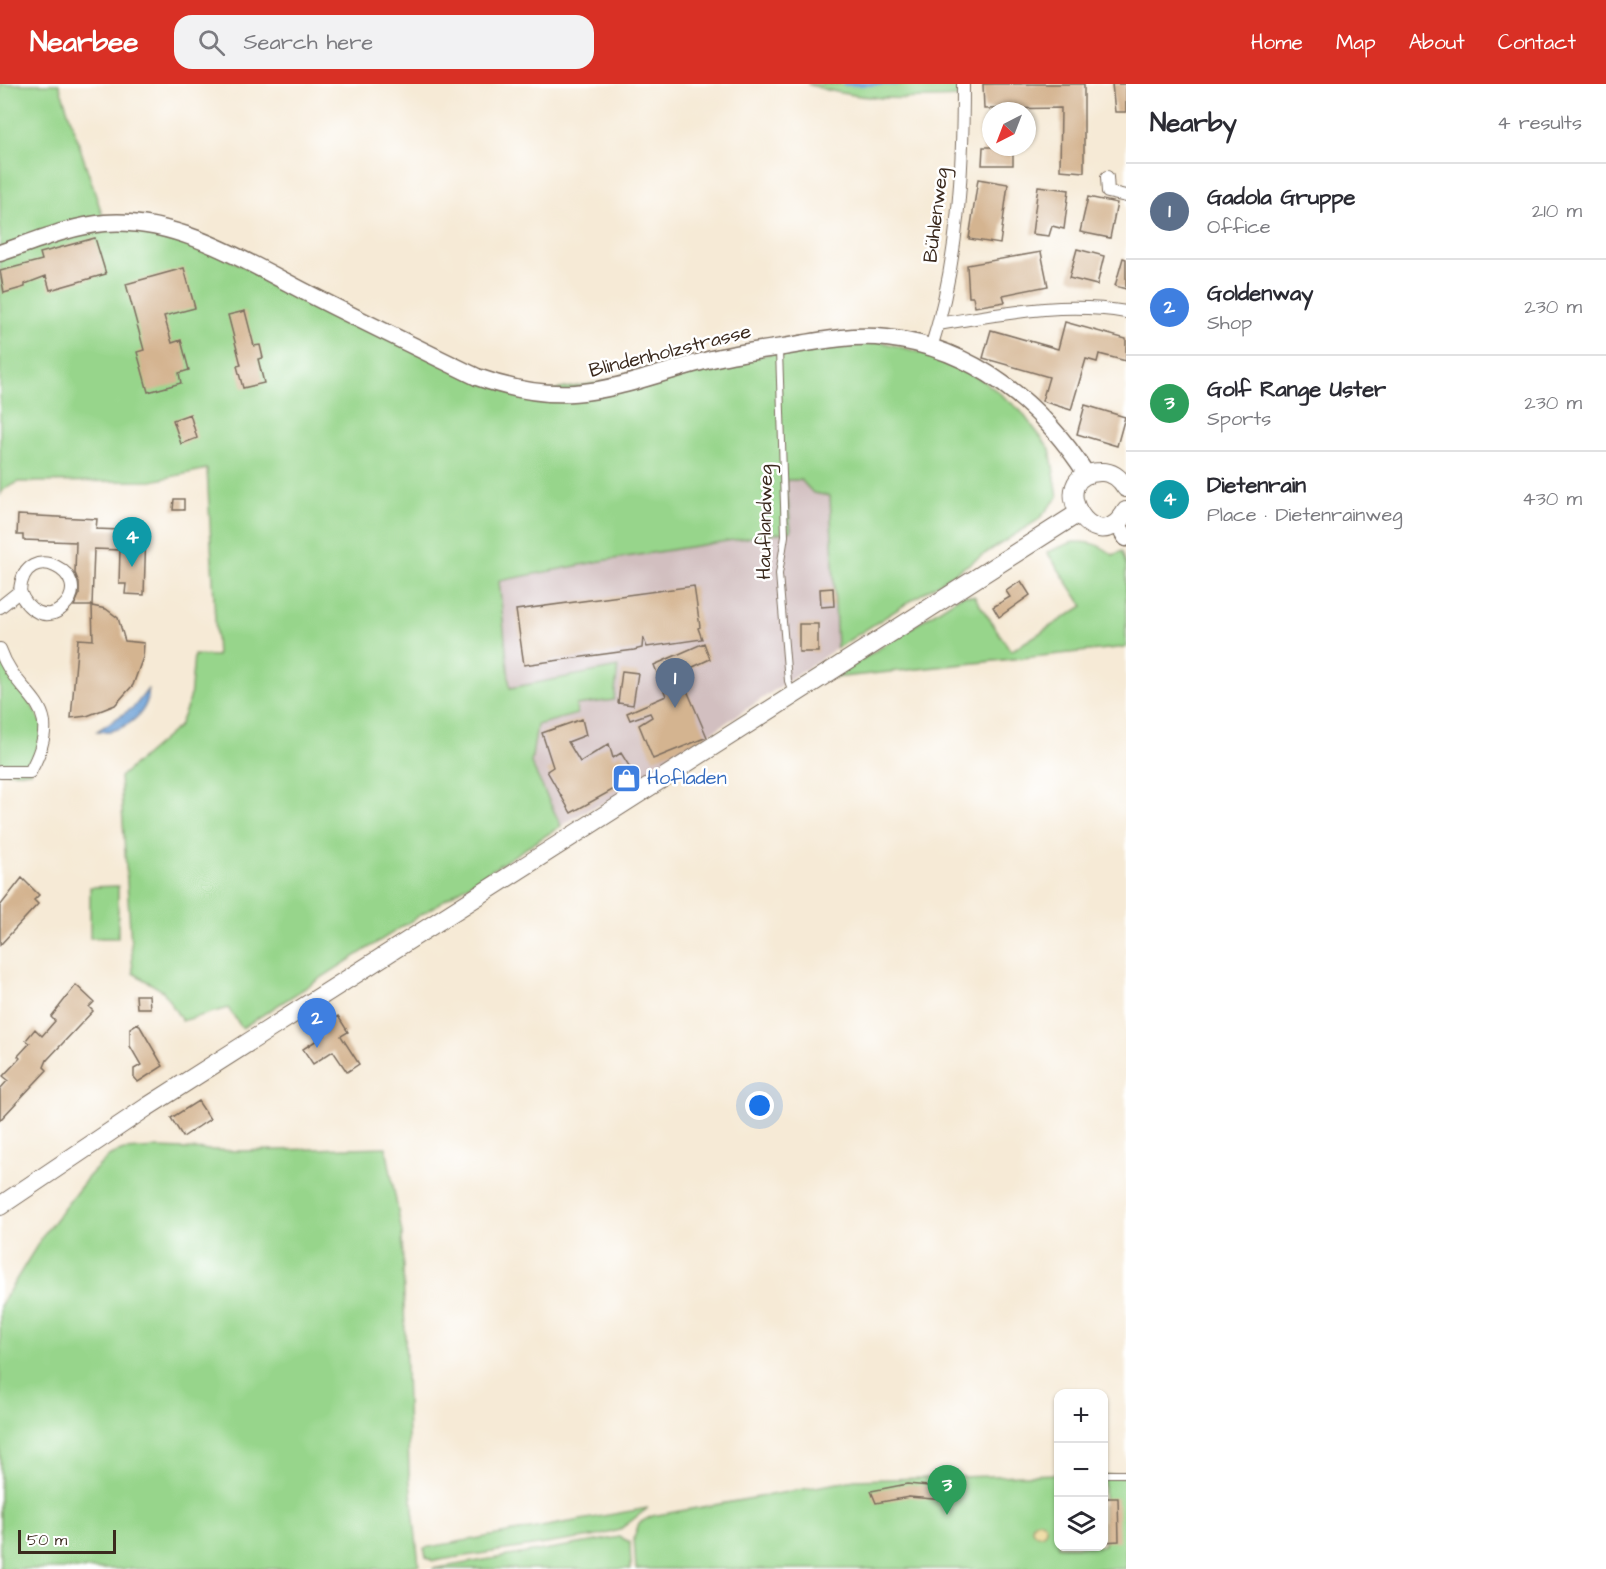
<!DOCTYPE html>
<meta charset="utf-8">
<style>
:root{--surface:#fff;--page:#f2f2f3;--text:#2b2b33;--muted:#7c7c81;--line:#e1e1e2;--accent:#d93025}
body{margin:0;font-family:"Architects Daughter",sans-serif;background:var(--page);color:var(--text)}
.controls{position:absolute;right:18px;bottom:18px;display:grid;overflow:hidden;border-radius:12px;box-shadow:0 2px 4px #0004}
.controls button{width:54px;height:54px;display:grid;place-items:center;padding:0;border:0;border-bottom:2px solid var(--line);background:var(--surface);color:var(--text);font:30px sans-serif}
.compass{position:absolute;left:982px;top:18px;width:54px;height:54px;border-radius:50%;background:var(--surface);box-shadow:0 2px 4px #0004;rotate:222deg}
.scale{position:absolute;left:18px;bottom:15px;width:98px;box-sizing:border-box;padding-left:6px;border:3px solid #3b2a1e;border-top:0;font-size:16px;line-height:21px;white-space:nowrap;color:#3b2a1e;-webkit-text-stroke:4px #fff;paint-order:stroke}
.you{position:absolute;left:760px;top:1022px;width:21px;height:21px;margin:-15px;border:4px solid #fff;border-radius:50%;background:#1a73e8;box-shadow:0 0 0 9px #1a73e833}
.badge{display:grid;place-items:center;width:39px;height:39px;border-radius:50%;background:var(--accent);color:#fff;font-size:20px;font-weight:700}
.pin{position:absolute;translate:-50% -50px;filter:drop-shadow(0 2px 3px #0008)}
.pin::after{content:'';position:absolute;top:32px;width:21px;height:18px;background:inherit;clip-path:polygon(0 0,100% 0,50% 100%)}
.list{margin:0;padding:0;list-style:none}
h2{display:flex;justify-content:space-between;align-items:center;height:78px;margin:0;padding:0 24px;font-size:26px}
h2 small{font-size:20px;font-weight:400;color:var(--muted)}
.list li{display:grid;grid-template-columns:39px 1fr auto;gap:18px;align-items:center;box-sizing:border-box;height:96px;padding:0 24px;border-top:2px solid var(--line)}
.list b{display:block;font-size:22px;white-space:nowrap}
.list p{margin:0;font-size:20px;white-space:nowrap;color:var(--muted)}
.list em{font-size:20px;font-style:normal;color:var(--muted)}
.icon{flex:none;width:33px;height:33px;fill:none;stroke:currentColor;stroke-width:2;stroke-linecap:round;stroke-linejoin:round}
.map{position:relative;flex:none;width:1126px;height:1485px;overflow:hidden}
header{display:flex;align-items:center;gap:36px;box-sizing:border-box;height:84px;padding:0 30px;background:var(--accent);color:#fff}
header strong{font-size:28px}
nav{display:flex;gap:33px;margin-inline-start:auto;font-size:21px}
.search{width:420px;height:54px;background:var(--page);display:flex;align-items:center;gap:15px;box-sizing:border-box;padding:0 21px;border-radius:18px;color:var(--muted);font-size:22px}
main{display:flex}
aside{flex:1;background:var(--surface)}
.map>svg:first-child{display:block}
</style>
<header>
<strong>Nearbee</strong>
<div class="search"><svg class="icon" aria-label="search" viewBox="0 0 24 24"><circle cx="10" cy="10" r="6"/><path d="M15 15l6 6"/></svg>Search here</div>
<nav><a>Home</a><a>Map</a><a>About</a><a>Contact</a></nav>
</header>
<main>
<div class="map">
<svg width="1126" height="1485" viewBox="0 0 1126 1485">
<rect width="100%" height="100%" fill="#fff"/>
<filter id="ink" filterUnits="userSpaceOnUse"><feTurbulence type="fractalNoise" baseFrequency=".0167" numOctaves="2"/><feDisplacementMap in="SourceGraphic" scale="12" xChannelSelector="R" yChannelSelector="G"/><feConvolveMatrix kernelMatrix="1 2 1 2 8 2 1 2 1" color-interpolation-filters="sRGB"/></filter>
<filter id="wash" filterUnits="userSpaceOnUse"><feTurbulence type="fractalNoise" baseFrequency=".008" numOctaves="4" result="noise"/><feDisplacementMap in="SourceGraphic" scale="24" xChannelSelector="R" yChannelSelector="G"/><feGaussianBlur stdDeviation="1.35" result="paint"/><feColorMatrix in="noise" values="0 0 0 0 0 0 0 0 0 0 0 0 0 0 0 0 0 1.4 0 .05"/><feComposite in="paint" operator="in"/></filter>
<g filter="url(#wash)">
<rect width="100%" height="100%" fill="#f6ead6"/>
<path fill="#d2bfc0" d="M786,396H801L813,409L830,412L837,564L613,715L587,726L561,742L531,679L537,641L577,631L576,621L618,583L510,605L499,497L601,477L790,447Z"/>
<path fill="#97d58b" stroke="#698054" stroke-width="1.5" d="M0,0H59L105,139L168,147L390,250L536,309L866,254L931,271L983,296L1020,326L1050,365L1058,413L1038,436L837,564L830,412L813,409L801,396H786L791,447L601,477L499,497L510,604L618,583L614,616L576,621L577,630L537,641L531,679L561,742L242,944L228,924L182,937L163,907L133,889L120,693L179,642L190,615L194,571L217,572L207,385L152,397L19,398L4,405L0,411Z
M807,0H963V13C908,15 859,18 807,0Z
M1073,458C1090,458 1100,460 1113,471L1122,467L1126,481V563L833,594L962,511L974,512L1011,567L1083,522L1047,468Z
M0,565L45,645L30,688H0Z
M118,802V854H90V803Z
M386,1063L402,1149L409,1389L419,1481L383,1485H0V1222L44,1150L89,1092L110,1071L124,1066L157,1064L240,1067Z
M1058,1390V1462H1104V1391L1126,1392V1485H636L634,1454L639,1439L652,1432L855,1396Z
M648,1424L619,1446L598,1452L433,1477L426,1473L424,1464Z
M620,1453L630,1458L631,1485H432Z"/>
<path fill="#eeda9e" stroke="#94825e" stroke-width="1.5" d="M1032 1444a7 7 0 1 1 14 0a7 7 0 1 1-14 0Z"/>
<path fill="#679dd4" stroke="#516479" stroke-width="1.5" d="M148,605C151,630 121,651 97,647L134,623Z"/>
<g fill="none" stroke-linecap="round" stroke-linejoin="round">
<path stroke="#679dd4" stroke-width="4" d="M845,0H897"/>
</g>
<g id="blocks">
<path fill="#d4b490" d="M983,0H1084V88L1060,86L1061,24L984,25Z
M1112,0H1126V28H1115Z
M983,63H1013V81H982Z
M978,95L1008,100L1000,160L969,155Z
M1038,102L1069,106L1064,145L1052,142L1049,152L1032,150Z
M1088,113L1117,119L1110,154L1080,148Z
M95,154L106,190L50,206L46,192L25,200V203L4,209L0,187L42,176L40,169Z
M1077,165L1104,172L1097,201L1069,194Z
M1041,168L1048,202L1003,211L1005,218L975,223L973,213H969L967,181Z
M1123,174L1126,175V205L1115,202Z
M184,184L195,224L164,232L172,259L181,256L189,286L179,289L181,299L148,308L137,268L144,266L126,200Z
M245,227L254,262L260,261L263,274L258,275L264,299L243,304L237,282L241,281L228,231Z
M1065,238L1126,255V277L1099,270L1097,278L1086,275L1071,326L1042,317L1049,293L983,274L991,246L1058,265Z
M1085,321L1125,333L1117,362L1077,350Z
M190,330L197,354L181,360L173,336Z
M174,415H184V426H173Z
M18,431L97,435L96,445L146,447L144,511L125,510L126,500H119L120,466L94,465L92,522H74L79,511V499L75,489L76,458L23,456V451H17Z
M1021,497L1030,511L999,533L993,523L1010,513L1006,507Z
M694,502L700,543L698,544L702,555L647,563L643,553L642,564L634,566L524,581L516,526Z
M833,504L834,522L821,523L820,505Z
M92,522L106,525L118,534L125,557L144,559L143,573L133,601L115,621L87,632L71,634L78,555L93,556Z
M799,540H818V568H799Z
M704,559L710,575L691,584L694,592L683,597L707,653L653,675L639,641L652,633L650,629L630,636L627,629L666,612L654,581Z
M622,587L638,589L633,621L618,619Z
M582,635L586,651L568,658L580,678L609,660L613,674L621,669L636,693L571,729L547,687L553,683L542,649Z
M22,794L39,811L34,816L38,820L0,861V822Z
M76,901L94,918L89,923L93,927L47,976L44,983L47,986L0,1036V1005L8,996L3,992L20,974L18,972L30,959L26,956L35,945L42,952L55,937L51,933Z
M136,911H149L150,924H137Z
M338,932L348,948L341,952L359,980L347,988L333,967L313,980L303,965L325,951L320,943Z
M138,939L163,982L138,998L134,993V985L141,981L130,962V944Z
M198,1017L210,1035L183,1053L171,1034Z
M907,1400L929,1402L949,1406L945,1416L909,1413L876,1419L871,1407Z
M1104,1414H1118L1119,1457L1104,1458Z"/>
</g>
</g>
<g filter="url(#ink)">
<use href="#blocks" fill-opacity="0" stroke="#7c6d5e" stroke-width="1.5"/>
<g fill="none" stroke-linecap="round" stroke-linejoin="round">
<defs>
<path id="service" d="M779,266L785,452L779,490L788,597L792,608
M1104,1390H1126"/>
<path id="minor" d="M1107,93L1108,108L1126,112
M938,240C1002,230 1062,217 1126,228
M931,264C958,180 963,89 963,0
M0,523L20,507C24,452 97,491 63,523C47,539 26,526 20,507
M0,565C18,618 69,616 30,688H0"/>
<path id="tertiary" d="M0,169C33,158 70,142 105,139C180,133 253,182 317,214C370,241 424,267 477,293C577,329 621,298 716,274C738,269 761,266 783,263C818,257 852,250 887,254C974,264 1042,320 1087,391
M1117,439L1126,454"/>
<path id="secondary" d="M1126,404C1120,394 1112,387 1100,388C1041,390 1095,482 1126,427
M0,1122L147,1023L1077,430"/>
</defs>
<use href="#service" stroke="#7c6d5e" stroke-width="8"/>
<use href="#minor" stroke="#7c6d5e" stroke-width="14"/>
<use href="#tertiary" stroke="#7c6d5e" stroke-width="19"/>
<use href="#secondary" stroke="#7c6d5e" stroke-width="20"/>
<use href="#service" stroke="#fff" stroke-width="6"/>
<use href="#minor" stroke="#fff" stroke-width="12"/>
<use href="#tertiary" stroke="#fff" stroke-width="16"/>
<use href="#secondary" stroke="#fff" stroke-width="18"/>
</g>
</g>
<defs>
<symbol id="shop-square" viewBox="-11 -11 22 22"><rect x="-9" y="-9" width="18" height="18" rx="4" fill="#3f7fe0" stroke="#fff"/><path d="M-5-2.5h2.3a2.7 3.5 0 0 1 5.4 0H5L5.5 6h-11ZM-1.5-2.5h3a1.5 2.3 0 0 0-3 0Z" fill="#fff"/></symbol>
</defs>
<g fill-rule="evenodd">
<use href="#shop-square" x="610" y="678" width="33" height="33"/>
</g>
<g text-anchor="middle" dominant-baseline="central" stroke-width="5" stroke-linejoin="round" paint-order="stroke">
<g font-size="20" fill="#3b2a1e" stroke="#fff">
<text transform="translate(936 131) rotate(-83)">Bühlenweg</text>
<text transform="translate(670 267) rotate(-14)">Blindenholzstrasse</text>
<text transform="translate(765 438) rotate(-89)">Hauflandweg</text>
</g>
<g font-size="20" fill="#366cbe" stroke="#fff" text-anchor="start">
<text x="647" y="694">Hofladen</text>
</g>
</g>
</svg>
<div class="controls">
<button>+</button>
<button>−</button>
<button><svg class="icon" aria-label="layers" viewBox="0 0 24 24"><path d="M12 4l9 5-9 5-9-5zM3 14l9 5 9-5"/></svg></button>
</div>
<svg class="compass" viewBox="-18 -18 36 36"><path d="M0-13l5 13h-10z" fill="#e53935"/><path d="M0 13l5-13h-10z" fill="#7c7c81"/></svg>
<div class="scale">50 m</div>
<div class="you"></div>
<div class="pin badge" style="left:675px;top:624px;background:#5c6f8a">1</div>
<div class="pin badge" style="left:317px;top:964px;background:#3f7fe0">2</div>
<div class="pin badge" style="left:947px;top:1431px;background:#2e9e5b">3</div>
<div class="pin badge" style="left:132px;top:483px;background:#0f9aa8">4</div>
</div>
<aside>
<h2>Nearby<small>4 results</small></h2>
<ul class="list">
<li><span class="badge" style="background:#5c6f8a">1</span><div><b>Gadola Gruppe</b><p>Office</p></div><em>210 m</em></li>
<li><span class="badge" style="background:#3f7fe0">2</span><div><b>Goldenway</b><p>Shop</p></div><em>230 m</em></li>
<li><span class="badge" style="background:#2e9e5b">3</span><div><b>Golf Range Uster</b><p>Sports</p></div><em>230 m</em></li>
<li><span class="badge" style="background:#0f9aa8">4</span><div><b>Dietenrain</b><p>Place · Dietenrainweg</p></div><em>430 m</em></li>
</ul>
</aside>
</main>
